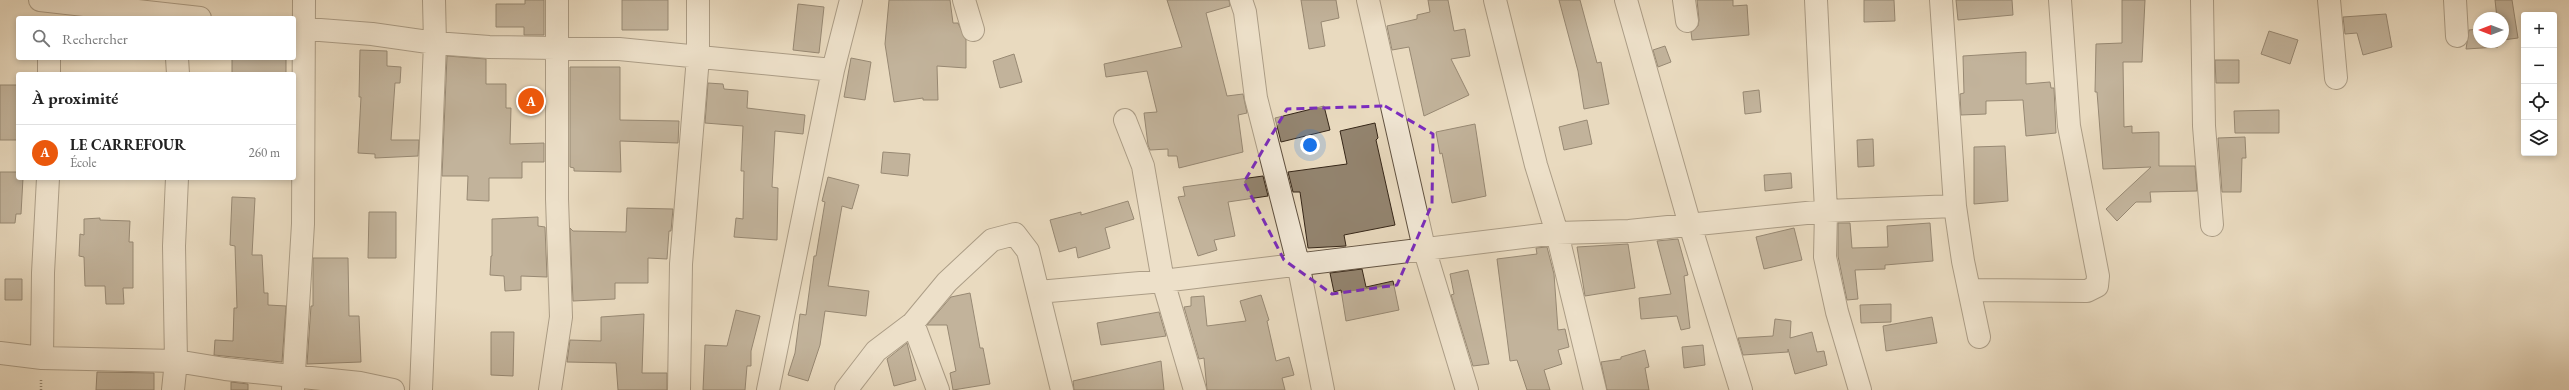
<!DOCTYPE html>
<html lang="fr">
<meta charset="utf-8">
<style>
:root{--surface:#fff;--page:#f6f6f6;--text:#222;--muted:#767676;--line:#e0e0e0;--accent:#ea580c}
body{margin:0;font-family:"EB Garamond",serif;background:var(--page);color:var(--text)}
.controls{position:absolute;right:12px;top:12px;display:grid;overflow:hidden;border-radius:4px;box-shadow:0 2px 6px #0003}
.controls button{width:36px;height:36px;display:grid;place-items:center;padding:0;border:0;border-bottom:1px solid var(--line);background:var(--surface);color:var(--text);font:20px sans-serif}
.compass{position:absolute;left:2473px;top:12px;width:36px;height:36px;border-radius:50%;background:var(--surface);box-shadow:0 2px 6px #0003;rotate:270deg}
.you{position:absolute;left:1310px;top:145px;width:14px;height:14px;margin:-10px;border:3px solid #fff;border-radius:50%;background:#1a73e8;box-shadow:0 0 0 6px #1a73e833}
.badge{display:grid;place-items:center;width:26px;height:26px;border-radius:50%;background:var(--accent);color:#fff;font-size:13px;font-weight:700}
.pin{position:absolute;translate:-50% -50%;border:2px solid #fff;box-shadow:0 1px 4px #0006}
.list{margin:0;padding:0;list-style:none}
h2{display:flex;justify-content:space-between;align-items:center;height:52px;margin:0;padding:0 16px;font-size:17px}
h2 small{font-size:13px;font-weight:400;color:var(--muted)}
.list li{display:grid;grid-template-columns:26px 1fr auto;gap:12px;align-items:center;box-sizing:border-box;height:56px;padding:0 16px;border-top:1px solid var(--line)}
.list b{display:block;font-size:15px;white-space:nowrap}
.list p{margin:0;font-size:13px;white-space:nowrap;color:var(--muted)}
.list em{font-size:13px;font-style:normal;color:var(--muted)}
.icon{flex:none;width:22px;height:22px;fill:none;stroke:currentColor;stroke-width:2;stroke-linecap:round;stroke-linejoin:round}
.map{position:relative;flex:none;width:2569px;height:390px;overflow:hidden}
.search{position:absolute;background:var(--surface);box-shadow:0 2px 6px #0003;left:16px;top:16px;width:280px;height:44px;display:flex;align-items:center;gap:10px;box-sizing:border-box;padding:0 14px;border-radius:4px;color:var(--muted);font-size:15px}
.panel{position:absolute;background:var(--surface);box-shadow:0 2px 6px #0003;left:16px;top:72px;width:280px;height:108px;border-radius:4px}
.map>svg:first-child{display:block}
</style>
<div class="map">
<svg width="2569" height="390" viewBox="0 0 2569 390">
<rect width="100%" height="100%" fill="#e9dabf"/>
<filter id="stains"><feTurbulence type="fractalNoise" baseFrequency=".005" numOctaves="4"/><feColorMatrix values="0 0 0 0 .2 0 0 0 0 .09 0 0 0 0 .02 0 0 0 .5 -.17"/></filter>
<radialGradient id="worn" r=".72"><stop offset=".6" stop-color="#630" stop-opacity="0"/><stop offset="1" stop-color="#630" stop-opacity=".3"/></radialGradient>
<path fill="#93846f" stroke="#352618" d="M525,0H544V35H524V27H496V4H525Z
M622,0H668V30H622Z
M889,0H950L953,23H958L966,40V68L937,66L938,100H923V98L894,102L885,44Z
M1167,0H1229L1230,6L1206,13L1227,96L1243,94L1247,113L1238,115L1243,152L1179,168L1177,156H1168V149L1150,150L1148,145L1144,113L1157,112L1147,71L1106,77L1104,64L1182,47Z
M1301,0H1336L1339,18L1321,22L1325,46L1309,49Z
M1428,0H1448L1454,31L1465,29L1470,56L1451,59L1469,95L1424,116L1409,47L1392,50L1387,26L1417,19V15L1430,12Z
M1559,0H1580L1597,63L1601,62L1609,104L1584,109L1578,71Z
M1697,0H1733V6L1747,5L1749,35L1692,40L1691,32L1698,26L1699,20Z
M1864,0H1894L1895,21L1864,22Z
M1956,0H2012L2013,15L1958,20Z
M2122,0H2145L2142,62H2123L2124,127L2132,126V133L2159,132V166H2195L2197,191L2150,192L2151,202H2136L2117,221L2106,209L2151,167L2103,169L2097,92H2095L2096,44L2122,43Z
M2495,0H2512L2518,38L2503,40V18H2497Z
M798,4L824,7L819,53L793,50Z
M2386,14L2392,47L2363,55L2357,33L2345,34L2343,17Z
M2479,29V42H2497L2498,47L2466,49L2469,30Z
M2269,31L2298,40L2290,64L2261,54Z
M1665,46L1671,62L1658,67L1653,50Z
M360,50L387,51V66L401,67L400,83H395L391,140H419L418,156L375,158V154L358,153L361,97H359Z
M2026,52V84L2050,82L2051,88H2054L2056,133L2026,136L2023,100L1986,101V114L1961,115L1960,94L1964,93L1963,56Z
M1014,54L1022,82L1000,88L993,61Z
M447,56L486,59V84H506V108H511L510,144L544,143V162H522V178H489V201L467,200L468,176H442Z
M232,58H286V74H232Z
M851,58L871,62L865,100L844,97Z
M2215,60H2239V83H2216Z
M570,67H620V120L679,121L678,143L620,141L621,172L574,171V168L570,167Z
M708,83L723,84L724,89L748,91L747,108L805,115L803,134L775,131L772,187L778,188L777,240L734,237L736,218L743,219L744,171H741L743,126L705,123Z
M0,85H18V140H0Z
M1759,90L1761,112L1745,114L1743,92Z
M1324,106L1330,130L1281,142L1275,118Z
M2279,110V133H2235L2234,111Z
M1587,120L1592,144L1564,150L1559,127Z
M1375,123L1378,138L1376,140L1395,225L1344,235L1346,246L1308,248L1300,192H1293L1288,172L1347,164L1340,131Z
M1475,124L1486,196L1452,203L1442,153L1440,154L1436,132Z
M2245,137L2246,158H2242L2241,192H2222L2218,138Z
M1873,139L1874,166L1858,167L1857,140Z
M2005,146L2008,201L1974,204V147Z
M883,152L910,154L908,176L881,173Z
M0,172H18V178H23L21,214H16L15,223H0Z
M1791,173L1792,188L1765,191L1764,175Z
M1263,176L1268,196L1228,202L1235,236L1214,240L1217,250L1198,256L1178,197L1185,196L1183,187Z
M828,177L859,185L852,209L842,206L828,286L869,291L866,316L825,311L820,345L808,381L788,375L795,353L800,314L806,315L814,256H816L825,202L822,201Z
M232,197L255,198L252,255H262L264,293H268V305L286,306L282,362L214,355L215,340L233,341L234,308H237L235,246L230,245Z
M1128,201L1134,219L1105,228L1110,248L1078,258L1076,247L1059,252L1050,220L1081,212V215Z
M627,208L673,209L671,231H669L667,259L648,258V283H615V299L573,301L570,228L573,231L626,232Z
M369,212H396V258H368Z
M538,217V226L545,227L547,277L521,276V290L505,291L504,276L490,275L491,256H492V219Z
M100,218V220L130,221L129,242H133V288H123L124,304H106L105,286H85L84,257L79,256L80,234L84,235V219Z
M1838,223H1850L1852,248L1888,247L1887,226L1930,223L1933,261L1885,265V269L1855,270L1858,299L1847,300L1838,256Z
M1794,228L1802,260L1764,269L1756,237Z
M1678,239L1688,275L1684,276L1690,328L1681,330L1677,316L1641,319L1639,298L1671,294L1657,241Z
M1628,244L1635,288L1585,296L1577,247Z
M1547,247L1554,274L1558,330L1565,329L1569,347L1558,350L1562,364L1544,370L1550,390H1527L1517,360L1510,361L1497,259L1537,254L1536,248Z
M313,258H348L349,316H359L361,362L307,364L311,306H313Z
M1362,269L1366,287L1393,281L1399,310L1346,321L1341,290L1334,292L1330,273Z
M1468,270L1489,364L1473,366L1451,295L1454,294L1450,274Z
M5,279H22V300H5Z
M970,293L980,348H983L990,384L953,390L950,373L956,371L947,325H927L951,297Z
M1261,295L1269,320L1267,321L1276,361L1289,357L1294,375L1282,378L1285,390H1207L1204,358L1199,359L1184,307L1191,306V297L1204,296L1207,326L1246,321L1240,301Z
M1891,304V322L1861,323L1860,305Z
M736,310L760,316L751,351V366H747L745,390H703L705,345L727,346Z
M1159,312L1166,336L1101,345L1097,323Z
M644,314L642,373H667V390H618L616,363L567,362L570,340L601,341V317Z
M1932,317L1937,343L1886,351L1883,326Z
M1775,319L1791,321L1790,338L1812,332L1817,352L1824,351L1827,365L1795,374L1788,349V352L1743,355L1738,338L1773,336Z
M491,332H514L513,376L491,375Z
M907,343L916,380L894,386L887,359Z
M1703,345L1705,365L1684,368L1682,347Z
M1645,350L1649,367L1645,368L1649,390H1607L1601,362L1621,359V357Z
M1161,361L1164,390H1074L1073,381Z
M97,372L154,373V390H96Z
M231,382L248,384V390H231Z"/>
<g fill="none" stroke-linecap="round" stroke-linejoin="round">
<defs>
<path id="minor" d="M40,0L200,18
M964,0L973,30
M1241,0L1245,12L1256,98L1298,263L1323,390
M1368,0L1424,248L1467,390
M1495,0L1536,165L1557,233L1595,390
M1626,0L1690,225L1741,390
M1684,0L1687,21
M1816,0L1826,211L1825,257L1837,312L1860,390
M1941,0L1955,206L1963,261L1979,337
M2202,0L2204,126L2212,225
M2329,0L2336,78
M2455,0L2457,36
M294,28L372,34L435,43L489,47L619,49L833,70
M177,58L178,74
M49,74V58
M1125,120L1143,166L1163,281L1195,390
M1969,290L2087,291L2097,286L2098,276L2069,126L2060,0
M1038,292L1163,281L1557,233L1629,231L1826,211L1955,206
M913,323L938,390
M0,353L42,358L176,361L225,369L360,383L393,390
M42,358L43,273L48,178
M293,389L303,224L304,0
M173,390L176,361L174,246L177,178
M421,390L435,43L434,0
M550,390L561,317L557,199V0
M679,390L681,264L698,57V0
M768,390L833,70L851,0
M846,390L876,351L913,323L947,282L992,240L1015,234L1028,251L1062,390"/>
</defs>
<use href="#minor" stroke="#625342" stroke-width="24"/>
<path stroke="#352618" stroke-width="2.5" stroke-dasharray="1 2" stroke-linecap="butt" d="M41,390V379"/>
<use href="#minor" stroke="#f1e7d5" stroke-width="22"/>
</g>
<path d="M0 0H2569V390H0ZM1385,106L1433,134L1432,204L1397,285L1332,294L1284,260L1244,182L1287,109Z" fill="#e9dabf" fill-opacity=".55" fill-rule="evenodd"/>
<path fill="none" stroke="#7b2cbf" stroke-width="3" stroke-dasharray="8 5" stroke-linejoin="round" d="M1385,106L1433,134L1432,204L1397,285L1332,294L1284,260L1244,182L1287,109Z"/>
<rect width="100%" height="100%" filter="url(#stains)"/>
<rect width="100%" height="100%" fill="url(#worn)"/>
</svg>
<div class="controls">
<button>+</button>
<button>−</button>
<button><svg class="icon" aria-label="locate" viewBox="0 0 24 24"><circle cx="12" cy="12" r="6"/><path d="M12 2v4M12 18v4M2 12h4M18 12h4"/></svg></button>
<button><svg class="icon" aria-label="layers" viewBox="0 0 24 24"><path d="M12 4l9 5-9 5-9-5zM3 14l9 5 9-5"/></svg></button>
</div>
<svg class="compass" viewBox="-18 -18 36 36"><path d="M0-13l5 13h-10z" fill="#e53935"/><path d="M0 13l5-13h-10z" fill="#767676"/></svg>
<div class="you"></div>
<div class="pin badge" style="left:531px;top:101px">A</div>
<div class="search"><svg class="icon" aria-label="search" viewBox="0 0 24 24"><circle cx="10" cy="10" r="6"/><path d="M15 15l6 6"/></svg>Rechercher</div>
<section class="panel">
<h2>À proximité<small></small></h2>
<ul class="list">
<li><span class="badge">A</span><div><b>LE CARREFOUR</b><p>École</p></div><em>260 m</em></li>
</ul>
</section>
</div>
